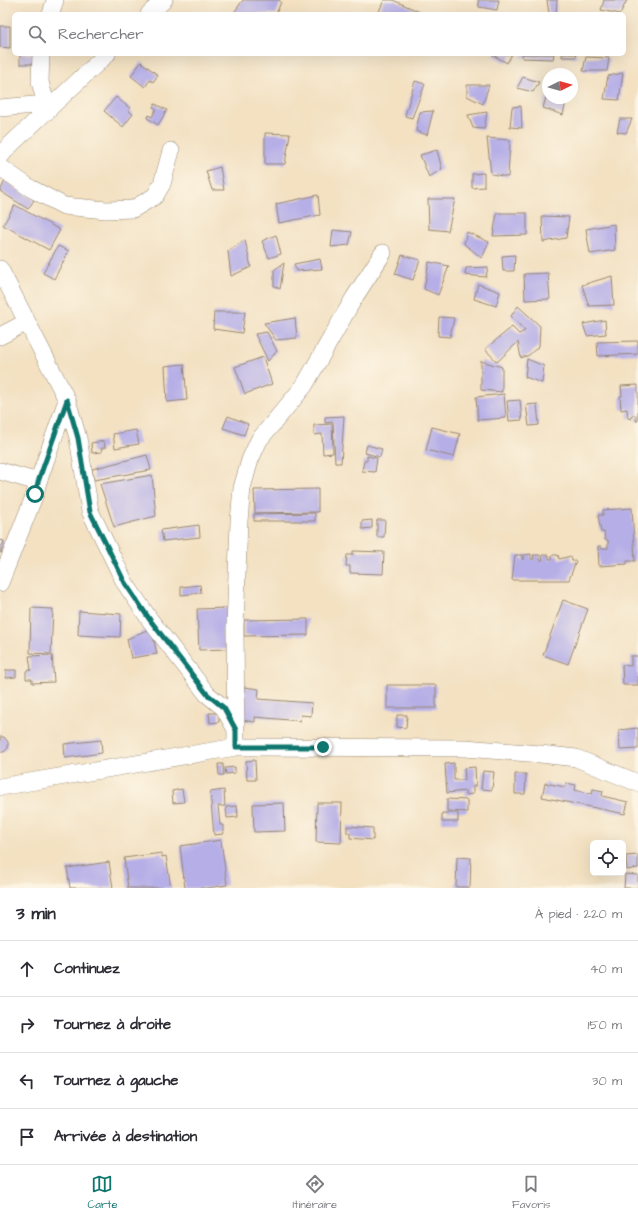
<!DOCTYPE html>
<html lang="fr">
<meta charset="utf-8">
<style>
:root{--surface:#fff;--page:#f7f7f7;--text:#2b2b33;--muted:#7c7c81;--line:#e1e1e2;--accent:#0f766e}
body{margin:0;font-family:"Architects Daughter",sans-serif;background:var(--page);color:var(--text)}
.controls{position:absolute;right:12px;bottom:12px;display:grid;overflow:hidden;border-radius:6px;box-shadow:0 4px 16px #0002}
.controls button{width:36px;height:36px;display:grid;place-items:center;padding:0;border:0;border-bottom:1px solid var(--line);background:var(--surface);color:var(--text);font:20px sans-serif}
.compass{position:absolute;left:542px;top:68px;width:36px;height:36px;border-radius:50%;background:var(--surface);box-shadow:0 4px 16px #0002;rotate:85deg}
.stop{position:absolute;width:12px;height:12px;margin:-9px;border:3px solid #0f766e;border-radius:50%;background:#fff}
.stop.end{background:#0f766e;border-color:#fff;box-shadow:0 1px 4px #0008}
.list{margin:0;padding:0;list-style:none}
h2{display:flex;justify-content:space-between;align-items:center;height:52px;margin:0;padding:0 16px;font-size:17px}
h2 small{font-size:13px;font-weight:400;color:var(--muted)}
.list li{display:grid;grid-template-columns:26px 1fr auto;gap:12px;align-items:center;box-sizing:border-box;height:56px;padding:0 16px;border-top:1px solid var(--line)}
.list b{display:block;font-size:15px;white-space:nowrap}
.list em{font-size:13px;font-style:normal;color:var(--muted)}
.icon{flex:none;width:22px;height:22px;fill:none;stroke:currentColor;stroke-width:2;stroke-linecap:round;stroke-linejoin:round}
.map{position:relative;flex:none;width:638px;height:888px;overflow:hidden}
.search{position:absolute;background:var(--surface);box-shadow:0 4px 16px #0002;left:12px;right:12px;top:12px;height:44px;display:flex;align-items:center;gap:10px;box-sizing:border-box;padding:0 14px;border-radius:6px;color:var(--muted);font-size:15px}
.sheet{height:276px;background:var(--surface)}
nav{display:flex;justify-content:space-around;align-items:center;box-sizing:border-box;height:56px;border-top:1px solid var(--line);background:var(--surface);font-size:11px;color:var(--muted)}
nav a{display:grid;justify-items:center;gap:2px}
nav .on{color:var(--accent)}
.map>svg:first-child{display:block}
</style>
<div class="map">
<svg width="638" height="888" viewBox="0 0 638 888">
<rect width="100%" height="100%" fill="#fcf5e5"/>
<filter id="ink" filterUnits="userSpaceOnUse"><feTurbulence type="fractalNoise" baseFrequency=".025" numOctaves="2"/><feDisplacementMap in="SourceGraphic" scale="8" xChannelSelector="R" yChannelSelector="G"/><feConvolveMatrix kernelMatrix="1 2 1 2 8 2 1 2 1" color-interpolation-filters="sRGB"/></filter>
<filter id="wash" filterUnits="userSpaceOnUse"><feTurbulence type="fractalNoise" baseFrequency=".012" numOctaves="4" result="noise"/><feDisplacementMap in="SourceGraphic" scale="16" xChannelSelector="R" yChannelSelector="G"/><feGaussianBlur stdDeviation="0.9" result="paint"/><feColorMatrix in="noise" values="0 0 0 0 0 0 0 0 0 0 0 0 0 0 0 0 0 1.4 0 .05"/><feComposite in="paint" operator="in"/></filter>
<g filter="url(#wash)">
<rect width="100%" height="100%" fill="#f3e1c2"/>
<g id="blocks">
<path fill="#b6afe7" d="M243,0H279L281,2L276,14H233Z
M384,0H393L420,12L419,14H378Z
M478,0H499L497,10L479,7Z
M547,0H557L556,14H549Z
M604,0H627L620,14L601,10Z
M0,26H10V48L0,47Z
M20,54H35L34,64H20Z
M491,54H512L507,63Z
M522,54H554L553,59L522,58Z
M562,54H577L576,57H562Z
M586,57L609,58L607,71H583Z
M141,62L158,75L153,82L150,80L145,87L131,76Z
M623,73L619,100L604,99L608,76Z
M523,77L539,82L533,92L517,88Z
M415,81L425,84L412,118L405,116Z
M467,85H489L483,104L467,96Z
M116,97L131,109L129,111L133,114L123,127L104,111Z
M546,97L566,102L563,115L543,108Z
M155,104L167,110L158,125L147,118L149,115L152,117L156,109L153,107Z
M521,106L522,128L510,127L512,107Z
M433,111L427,135L416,131L420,112Z
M487,112L484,129L473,128L468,115Z
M620,119H632L626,133L617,132Z
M265,133L290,134L285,164H265Z
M487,138L510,140L508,177L491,174Z
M437,150L442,169L429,177L420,155Z
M220,167L224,190H212L206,171Z
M484,173V187L472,188V174Z
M5,181L34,200L28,209L0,191Z
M318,195L320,215L279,223L276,204Z
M428,199H455L448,231L429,229Z
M15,205L60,230L49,250L3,225Z
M497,213H527V235L493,236Z
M542,216L569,217L566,238L543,242Z
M614,224L615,250L590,254L586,229Z
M333,230L352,232L349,245L331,247Z
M467,232L489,242L482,258L464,244Z
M276,235L281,254L269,258L262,241Z
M245,240L251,267L231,276L228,251Z
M58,246L69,251L54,279L43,273Z
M402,255L420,260L413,280L395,274Z
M515,255L514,271H503L502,256Z
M320,259L322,269L297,271L294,264Z
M429,262L449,266L438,295L424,289Z
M284,263L280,289L274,286V270Z
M488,267L486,277L465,275L466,268Z
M548,273L550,299L525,300L524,274Z
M612,276L614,305L589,306L582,285Z
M478,284L500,292L496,306L474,299Z
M518,306L540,326L539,346L529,355L521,358L518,342L497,362L485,349L512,327L519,334L525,331L511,316Z
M214,312H245L242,333L213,329Z
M439,317L454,318L450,337L438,336Z
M295,318L297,338L276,340L264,323Z
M605,320L606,334L587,336L583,324Z
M267,332L277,351L268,361L255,334Z
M638,341V354L598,356L597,342Z
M263,357L272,384L245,394L235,367Z
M527,359L544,366L542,383L525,377Z
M481,361L502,367V392L481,390Z
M184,364L187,400L167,402L165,366Z
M638,385V421H636V415L631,416V419L628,418L627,409L621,410L620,396H622L621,386Z
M504,394L506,418L478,420L476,397Z
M520,400L522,420L509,421L507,401Z
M537,404L539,425L529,426L526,405Z
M228,416L248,424L244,435L223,428Z
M344,416L341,463H335L333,422L325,423V417Z
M332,424L333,453L323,454L322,434L314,435V425Z
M432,427L460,434L454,457L426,450Z
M136,430L139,444L115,448L113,434Z
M104,441L105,448H101L102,452L92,453L91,443Z
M367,445L382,449L380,457L365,453Z
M147,455L151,470L94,480L92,469Z
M367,456L377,458L375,472L362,471L364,461H367Z
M152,475L156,516L114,527L100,484Z
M318,489V512L255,513L254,490Z
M632,508L635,561H627V564L599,566L598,546H601V549L608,548V540H605L604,532H601L598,515H603V510Z
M315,513V521H254V514Z
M372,520V528L362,529V521Z
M377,520H385L384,537H377Z
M199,525L200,537L163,541L161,530Z
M0,540L4,541L1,553H0Z
M353,551L384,552L383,574L350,573V566H346L347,555H353Z
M531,554V559H534L533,555H540V560H543L542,555H549V559H552V555H558L559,559L571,556L572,561H576L569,580H512L515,555H522V559H524V555Z
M200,585L201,593L181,595V587Z
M563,600L588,609L568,664L543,655Z
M31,608L53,609L51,654L30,653Z
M227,608L229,649L199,650L197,609Z
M79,611L121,614L120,637L78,635Z
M308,619V635L244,636V620Z
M151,628L157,654L131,658L127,639Z
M52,655L54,682L32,683V679H26V671L31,670L29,656Z
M631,656H638V685H623L622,665L631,666Z
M6,670H16V677L6,678Z
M387,685H436V708H387Z
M244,687L259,689L258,699L312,703L311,716L301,715L300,721L255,717V722L241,720Z
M209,713H219V722L210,723Z
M397,715H407L406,728L397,727Z
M638,728V749L620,750L619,730Z
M0,737H4L8,742V748L4,752H0Z
M101,740L102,753L65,758L64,744Z
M255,760L256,780H247L246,761Z
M454,763V780H465L464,768L475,767L476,786H473V794L465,795V791L447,793L445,764Z
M218,764H223L224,775H219Z
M235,767V773L226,774L225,768Z
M483,771L494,772L492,790L481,789Z
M515,774H526L525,794H515Z
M545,783L565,787L566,783L576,785L575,790L592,794L593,789L603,791L602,796L628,802L625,814L542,797Z
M182,789L184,802L173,803L172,791Z
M224,790L225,806H218L220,825H223V834L214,835L210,792Z
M447,799L467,800V812L447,811Z
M284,803L285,831L254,832L253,804Z
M317,803H342L341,843L316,842Z
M237,806L238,817L227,818L226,807Z
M442,813H458V822H442Z
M347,826L373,828V840L350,838V833H347Z
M221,840L227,885L207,888H185L180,846Z
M162,853V857L166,856L171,888H128L124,858Z
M638,855V868L627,870L626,856Z
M457,857L471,858L470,887H456Z
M109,862L113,888H70L67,868Z
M625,874L638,875V888H624Z"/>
</g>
</g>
<g filter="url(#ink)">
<use href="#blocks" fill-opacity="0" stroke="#978670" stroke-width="1"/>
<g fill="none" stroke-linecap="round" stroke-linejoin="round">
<defs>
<path id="minor" d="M51,14L55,0
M149,14L164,0
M41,54L40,82L48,111
M0,108L46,104
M0,157L7,148L107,54
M0,167L30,188L64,206L106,210L133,209L155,196L162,184L171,151
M0,269L67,400L78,438L90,511L125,583L150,620L207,694L224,708L235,728
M0,336L27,322
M0,471L38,482
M0,583L35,494L38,482L67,400
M236,747L235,627L239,521L242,488L250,460L259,440L304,386L354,298L383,253
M0,787L236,747L465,748L540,754L576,758L638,783"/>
</defs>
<use href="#minor" stroke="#978670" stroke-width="18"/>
<use href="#minor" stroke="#fff" stroke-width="17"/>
</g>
</g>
<g fill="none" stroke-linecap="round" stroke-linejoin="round" filter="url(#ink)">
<path stroke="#0f766e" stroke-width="5" d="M35,494L38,482L67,400L78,438L90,512L106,544L125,583L150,620L207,694L224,708L236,730V747H323"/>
</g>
</svg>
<div class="controls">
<button><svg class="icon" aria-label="locate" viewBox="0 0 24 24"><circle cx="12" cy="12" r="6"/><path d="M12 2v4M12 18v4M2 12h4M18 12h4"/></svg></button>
</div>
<svg class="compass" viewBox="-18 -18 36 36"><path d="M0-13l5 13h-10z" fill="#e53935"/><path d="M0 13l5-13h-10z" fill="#7c7c81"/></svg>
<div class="stop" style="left:35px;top:494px"></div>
<div class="stop end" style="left:323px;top:747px"></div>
<div class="search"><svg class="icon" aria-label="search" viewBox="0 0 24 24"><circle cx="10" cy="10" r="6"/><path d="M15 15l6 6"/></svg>Rechercher</div>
</div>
<section class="sheet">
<h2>3 min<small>À pied · 220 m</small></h2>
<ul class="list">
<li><svg class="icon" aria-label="ahead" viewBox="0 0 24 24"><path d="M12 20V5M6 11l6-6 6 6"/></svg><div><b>Continuez</b></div><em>40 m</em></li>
<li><svg class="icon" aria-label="right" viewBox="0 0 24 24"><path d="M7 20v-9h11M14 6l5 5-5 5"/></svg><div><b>Tournez à droite</b></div><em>150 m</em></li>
<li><svg class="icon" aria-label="left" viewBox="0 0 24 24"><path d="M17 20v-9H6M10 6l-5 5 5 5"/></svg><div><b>Tournez à gauche</b></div><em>30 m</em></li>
<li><svg class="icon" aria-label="arrive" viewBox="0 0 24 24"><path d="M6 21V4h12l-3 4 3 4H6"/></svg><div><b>Arrivée à destination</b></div></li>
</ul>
</section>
<nav>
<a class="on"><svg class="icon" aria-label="map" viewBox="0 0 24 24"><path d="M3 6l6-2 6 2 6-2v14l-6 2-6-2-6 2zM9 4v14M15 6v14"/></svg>Carte</a>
<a><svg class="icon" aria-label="directions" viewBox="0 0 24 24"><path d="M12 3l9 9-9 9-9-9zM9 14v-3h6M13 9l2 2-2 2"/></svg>Itinéraire</a>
<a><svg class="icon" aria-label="saved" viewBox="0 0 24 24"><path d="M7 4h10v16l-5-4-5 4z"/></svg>Favoris</a>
</nav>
